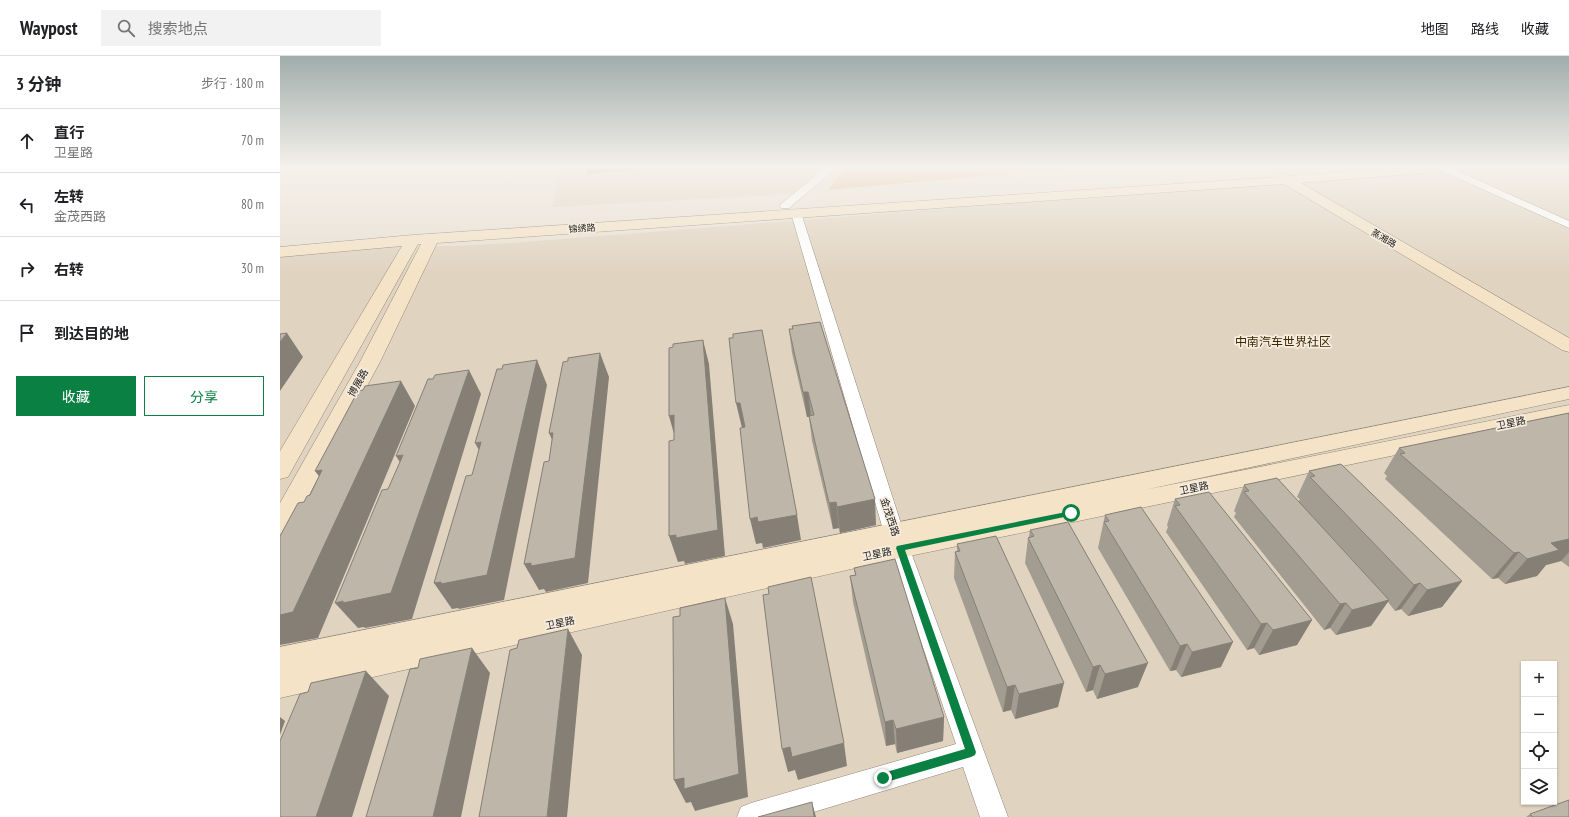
<!DOCTYPE html>
<html lang="zh">
<meta charset="utf-8">
<style>
:root{--surface:#fff;--page:#f2f2f2;--text:#202124;--muted:#757577;--line:#e0e0e0;--accent:#0b8043}
body{margin:0;font-family:"PT Sans Narrow","Noto Sans SC",sans-serif;background:var(--page);color:var(--text)}
.controls{position:absolute;right:12px;bottom:12px;display:grid;overflow:hidden;border-radius:0px;box-shadow:0 1px 3px #0004}
.controls button{width:36px;height:36px;display:grid;place-items:center;padding:0;border:0;border-bottom:1px solid var(--line);background:var(--surface);color:var(--text);font:20px sans-serif}
.stop{position:absolute;width:12px;height:12px;margin:-9px;border:3px solid #0b8043;border-radius:50%;background:#fff}
.stop.end{background:#0b8043;border-color:#fff;box-shadow:0 1px 4px #0008}
.list{margin:0;padding:0;list-style:none}
h2{display:flex;justify-content:space-between;align-items:center;height:52px;margin:0;padding:0 16px;font-size:17px}
h2 small{font-size:13px;font-weight:400;color:var(--muted)}
.list li{display:grid;grid-template-columns:26px 1fr auto;gap:12px;align-items:center;box-sizing:border-box;height:64px;padding:0 16px;border-top:1px solid var(--line)}
.list b{display:block;font-size:15px;white-space:nowrap}
.list p{margin:0;font-size:13px;white-space:nowrap;color:var(--muted)}
.list em{font-size:13px;font-style:normal;color:var(--muted)}
.actions{display:flex;gap:8px;padding:12px 16px}
.actions a{flex:1;padding:9px 0;border:1px solid var(--accent);border-radius:0px;text-align:center;font-size:14px;color:var(--accent)}
.actions .main{background:var(--accent);color:#fff}
.icon{flex:none;width:22px;height:22px;fill:none;stroke:currentColor;stroke-width:2;stroke-linecap:round;stroke-linejoin:round}
.map{position:relative;flex:none;width:1289px;height:761px;overflow:hidden}
header{display:flex;align-items:center;gap:24px;box-sizing:border-box;height:56px;padding:0 20px;background:var(--surface);border-bottom:1px solid var(--line)}
header strong{font-size:19px}
nav{display:flex;gap:22px;margin-inline-start:auto;font-size:14px}
.search{width:280px;height:36px;background:var(--page);display:flex;align-items:center;gap:10px;box-sizing:border-box;padding:0 14px;border-radius:0px;color:var(--muted);font-size:15px}
main{display:flex}
aside{flex:1;background:var(--surface)}
.map>svg:first-child{display:block}
</style>
<header>
<strong>Waypost</strong>
<div class="search"><svg class="icon" aria-label="search" viewBox="0 0 24 24"><circle cx="10" cy="10" r="6"/><path d="M15 15l6 6"/></svg>搜索地点</div>
<nav><a>地图</a><a>路线</a><a>收藏</a></nav>
</header>
<main>
<aside>
<h2>3 分钟<small>步行 · 180 m</small></h2>
<ul class="list">
<li><svg class="icon" aria-label="ahead" viewBox="0 0 24 24"><path d="M12 20V5M6 11l6-6 6 6"/></svg><div><b>直行</b><p>卫星路</p></div><em>70 m</em></li>
<li><svg class="icon" aria-label="left" viewBox="0 0 24 24"><path d="M17 20v-9H6M10 6l-5 5 5 5"/></svg><div><b>左转</b><p>金茂西路</p></div><em>80 m</em></li>
<li><svg class="icon" aria-label="right" viewBox="0 0 24 24"><path d="M7 20v-9h11M14 6l5 5-5 5"/></svg><div><b>右转</b></div><em>30 m</em></li>
<li><svg class="icon" aria-label="arrive" viewBox="0 0 24 24"><path d="M6 21V4h12l-3 4 3 4H6"/></svg><div><b>到达目的地</b></div></li>
</ul>
<div class="actions"><a class="main">收藏</a><a>分享</a></div>
</aside>
<div class="map">
<svg width="1289" height="761" viewBox="0 0 1289 761">
<rect width="100%" height="100%" fill="#e8e0d3"/>
<path fill="#e0d3c0" fill-rule="evenodd" d="M281,112H537L530,121L513,138L272,151Z
M1184,112H1289V761H0V200L94,191L175,190L231,187ZM1244,608H1274V746H1244Z"/>
<path fill="#e3be85" d="M565,112H794L548,134Z"/>
<g fill="none" stroke-linecap="round" stroke-linejoin="round">
<defs>
<path id="street" d="M543,112H553L547,120L509,152H501L500,150L501,148L540,116Z
M1158,112H1171L1289,165V172L1160,114Z
M516,154L521,157L624,477L728,761H700L683,711L517,761H457L461,751L471,747L676,688L604,477L511,157Z"/>
<path id="secondary" d="M1110,112H1160L1158,115L1154,116L1021,127L1289,282V296L1282,294L1004,128L157,187L101,304L13,469L9,476L0,478V447L81,304L141,188H138L8,421L0,423V395L122,190L0,201V191L133,179L998,121L999,118L1004,117L1010,120Z
M1289,331V343L864,434L1289,349V363L620,502L0,642V591Z"/>
</defs>
<use href="#street" stroke="#8d8579" stroke-width="1"/>
<use href="#secondary" stroke="#8d8579" stroke-width="1"/>
<use href="#street" fill="#fff" fill-rule="evenodd"/>
<use href="#secondary" fill="#f4e3c6" fill-rule="evenodd"/>
</g>
<path fill="#a39d91" d="M512,270L596,469L560,477L559,472L553,473L532,385L529,361H527L512,297L509,273H512Z
M1289,357V511L1281,505L1266,509L1257,520L1225,528L1218,522L1212,523L1105,423L1107,420L1104,417L1119,392Z
M1029,415L1182,525L1162,551L1128,560L1121,553L1115,555L1108,546L1091,570L1056,579L1050,572L1044,574L954,461L956,457L954,455L964,429L1018,446L1020,443L1017,441Z
M895,443L1032,564L1017,589L979,599L974,592L967,594L886,476L888,471L887,469Z
M825,459L941,611L901,621L896,614L890,615L818,492Z
M750,474L858,631L817,643L813,634L806,636L745,507L748,482L749,481Z
M677,488L778,651L735,663L731,654L723,656L674,522L675,496L677,495Z
M574,512L664,661L663,685L617,697L615,688L606,690L573,546L570,520L575,519Z
M1250,758L1289,761H1246Z"/>
<path fill="#857f76" d="M306,112H374L308,118Z
M7,277L23,301L0,335V286Z
M423,284L429,308L445,500L405,508L404,505L398,506L389,480Z
M320,297L329,321L308,527L266,536L264,533L259,534L244,508Z
M257,304L267,329L224,544L179,553L178,552L172,553L154,527Z
M189,314L201,338L132,563L85,572L84,571L78,572L55,547L63,545Z
M121,325L135,350L38,582L0,589V559Z
M523,336H528L531,361H527Z
M456,347H460L466,372H462Z
M394,359L396,385L389,360Z
M269,377H273L281,403Z
M201,386L209,412L195,387Z
M123,399L132,425L116,400Z
M42,414L55,441L35,415Z
M595,443L596,469L560,477L557,451Z
M556,446L559,472L553,473L549,447Z
M517,459L521,484L483,492L482,487L476,488L470,463L477,461Z
M1289,483V496L1281,505L1266,509L1257,520L1225,528L1247,503L1271,487Z
M1239,496L1218,522L1212,523L1234,497Z
M1182,525L1162,551L1128,560L1147,534Z
M1140,527L1121,553L1115,555L1134,529Z
M445,542L453,568L468,741L415,755L411,746L406,747L394,724Z
M1109,544L1091,570L1056,579L1072,554Z
M1066,547L1050,572L1044,574L1060,548Z
M1032,564L1017,589L979,599L993,574Z
M987,567L974,592L967,594L981,568Z
M288,573L302,599L287,761H267Z
M953,586L941,611L901,621L912,596Z
M907,588L896,614L890,615L900,590Z
M192,592L210,617L181,761H153Z
M868,607L858,631L817,643L825,618Z
M820,609L813,634L806,636L813,611Z
M86,615L109,640L72,761H36Z
M784,627L778,651L735,663L739,638Z
M735,629L731,654L723,656L727,631Z
M0,661L5,665L0,679Z
M664,661L663,685L617,697L616,673Z
M613,664L615,688L606,690L605,666Z
M564,687L567,710L518,724L515,714L508,716L502,693L510,691Z
M532,746L536,761H534Z"/>
<path fill="#beb6a9" stroke="#857f76" d="M540,266L595,443L557,451L556,446L549,447L529,360L534,359L528,336H523L509,273H513L512,270Z
M482,274L517,459L478,466L477,461L470,463L460,372L465,371L460,347H456L449,282H453V278Z
M7,277L0,286V278Z
M423,284L438,474L396,482V479L389,480V385L394,384V359L389,360V292L393,291V288Z
M320,297L295,502L251,510V507L244,508L264,406L269,405L273,377H269L283,306L288,305V302Z
M257,304L207,519L161,528V526L154,527L186,420L192,419L201,386L195,387L217,313H222L223,309Z
M189,314L111,537L63,547V545L55,547L102,434L108,433L123,399L116,400L148,323H153L155,319Z
M121,325L13,556L0,559V480L18,447L24,446L27,440L30,439L42,414L35,415L78,335L83,334L85,330Z
M1289,357V483L1271,487L1279,494L1247,503L1239,496L1234,497L1120,398L1125,397L1119,392Z
M1061,408L1182,525L1147,534L1140,527L1134,529L1030,421L1035,420L1029,415Z
M997,422L1109,544L1072,554L1066,547L1060,548L964,436L969,435L964,429Z
M929,436L1032,564L993,574L987,567L981,568L895,450L900,449L895,443Z
M861,451L953,586L912,596L907,588L900,590L824,466L829,465L825,459Z
M788,466L868,607L825,618L820,609L813,611L748,482L754,480L750,474Z
M716,480L784,627L739,638L735,629L727,631L675,496L680,495L677,488Z
M615,503L664,661L616,673L613,664L605,666L570,520L576,519L574,512Z
M531,521L564,687L512,701L510,691L502,693L483,539L489,538L488,531Z
M445,542L459,718L404,733V722L394,724L393,561L400,560V552Z
M288,573L267,761H199L230,594L237,592L239,584Z
M192,592L153,761H86L130,613L138,612L140,603Z
M86,615L36,761H0V685L20,638L28,636L31,627Z
M1289,744V761H1253L1250,758Z
M532,746L534,761H478Z"/>
<linearGradient id="sky" x2="0" y2="1"><stop stop-color="#a0adab"/><stop offset="0.51" stop-color="#f5f1eb"/><stop offset="1" stop-color="#f5f1eb" stop-opacity="0"/></linearGradient>
<rect width="1289" height="218" fill="url(#sky)"/>
<path fill="#0b8043" d="M791,455L795,457L794,459L625,494L696,696L695,699L691,701L603,727L600,726L598,722L600,718L603,717L685,693L616,492L617,490Z"/>
<g text-anchor="middle" dominant-baseline="central" stroke-width="3.5" stroke-linejoin="round" paint-order="stroke">
<g font-size="9" fill="#27241f" stroke="#f6ede0">
<text transform="translate(302 172) rotate(-4)">锦绣路</text>
<text transform="translate(1104 182) rotate(30)">蒸湘路</text>
</g>
<g font-size="10" fill="#27241f" stroke="#f6ede0">
<text transform="translate(78 327) rotate(-61)">博展路</text>
<text transform="translate(1231 367) rotate(-12)">卫星路</text>
<text transform="translate(914 432) rotate(-12)">卫星路</text>
<text transform="translate(610 461) rotate(72)">金茂西路</text>
<text transform="translate(597 498) rotate(-12)">卫星路</text>
<text transform="translate(280 567) rotate(-12)">卫星路</text>
</g>
<g font-size="12" fill="#3c2801" stroke="#f6ede0">
<text x="1003" y="285">中南汽车世界社区</text>
</g>
</g>
</svg>
<div class="controls">
<button>+</button>
<button>−</button>
<button><svg class="icon" aria-label="locate" viewBox="0 0 24 24"><circle cx="12" cy="12" r="6"/><path d="M12 2v4M12 18v4M2 12h4M18 12h4"/></svg></button>
<button><svg class="icon" aria-label="layers" viewBox="0 0 24 24"><path d="M12 4l9 5-9 5-9-5zM3 14l9 5 9-5"/></svg></button>
</div>
<div class="stop" style="left:791px;top:457px"></div>
<div class="stop end" style="left:603px;top:722px"></div>
</div>
</main>
